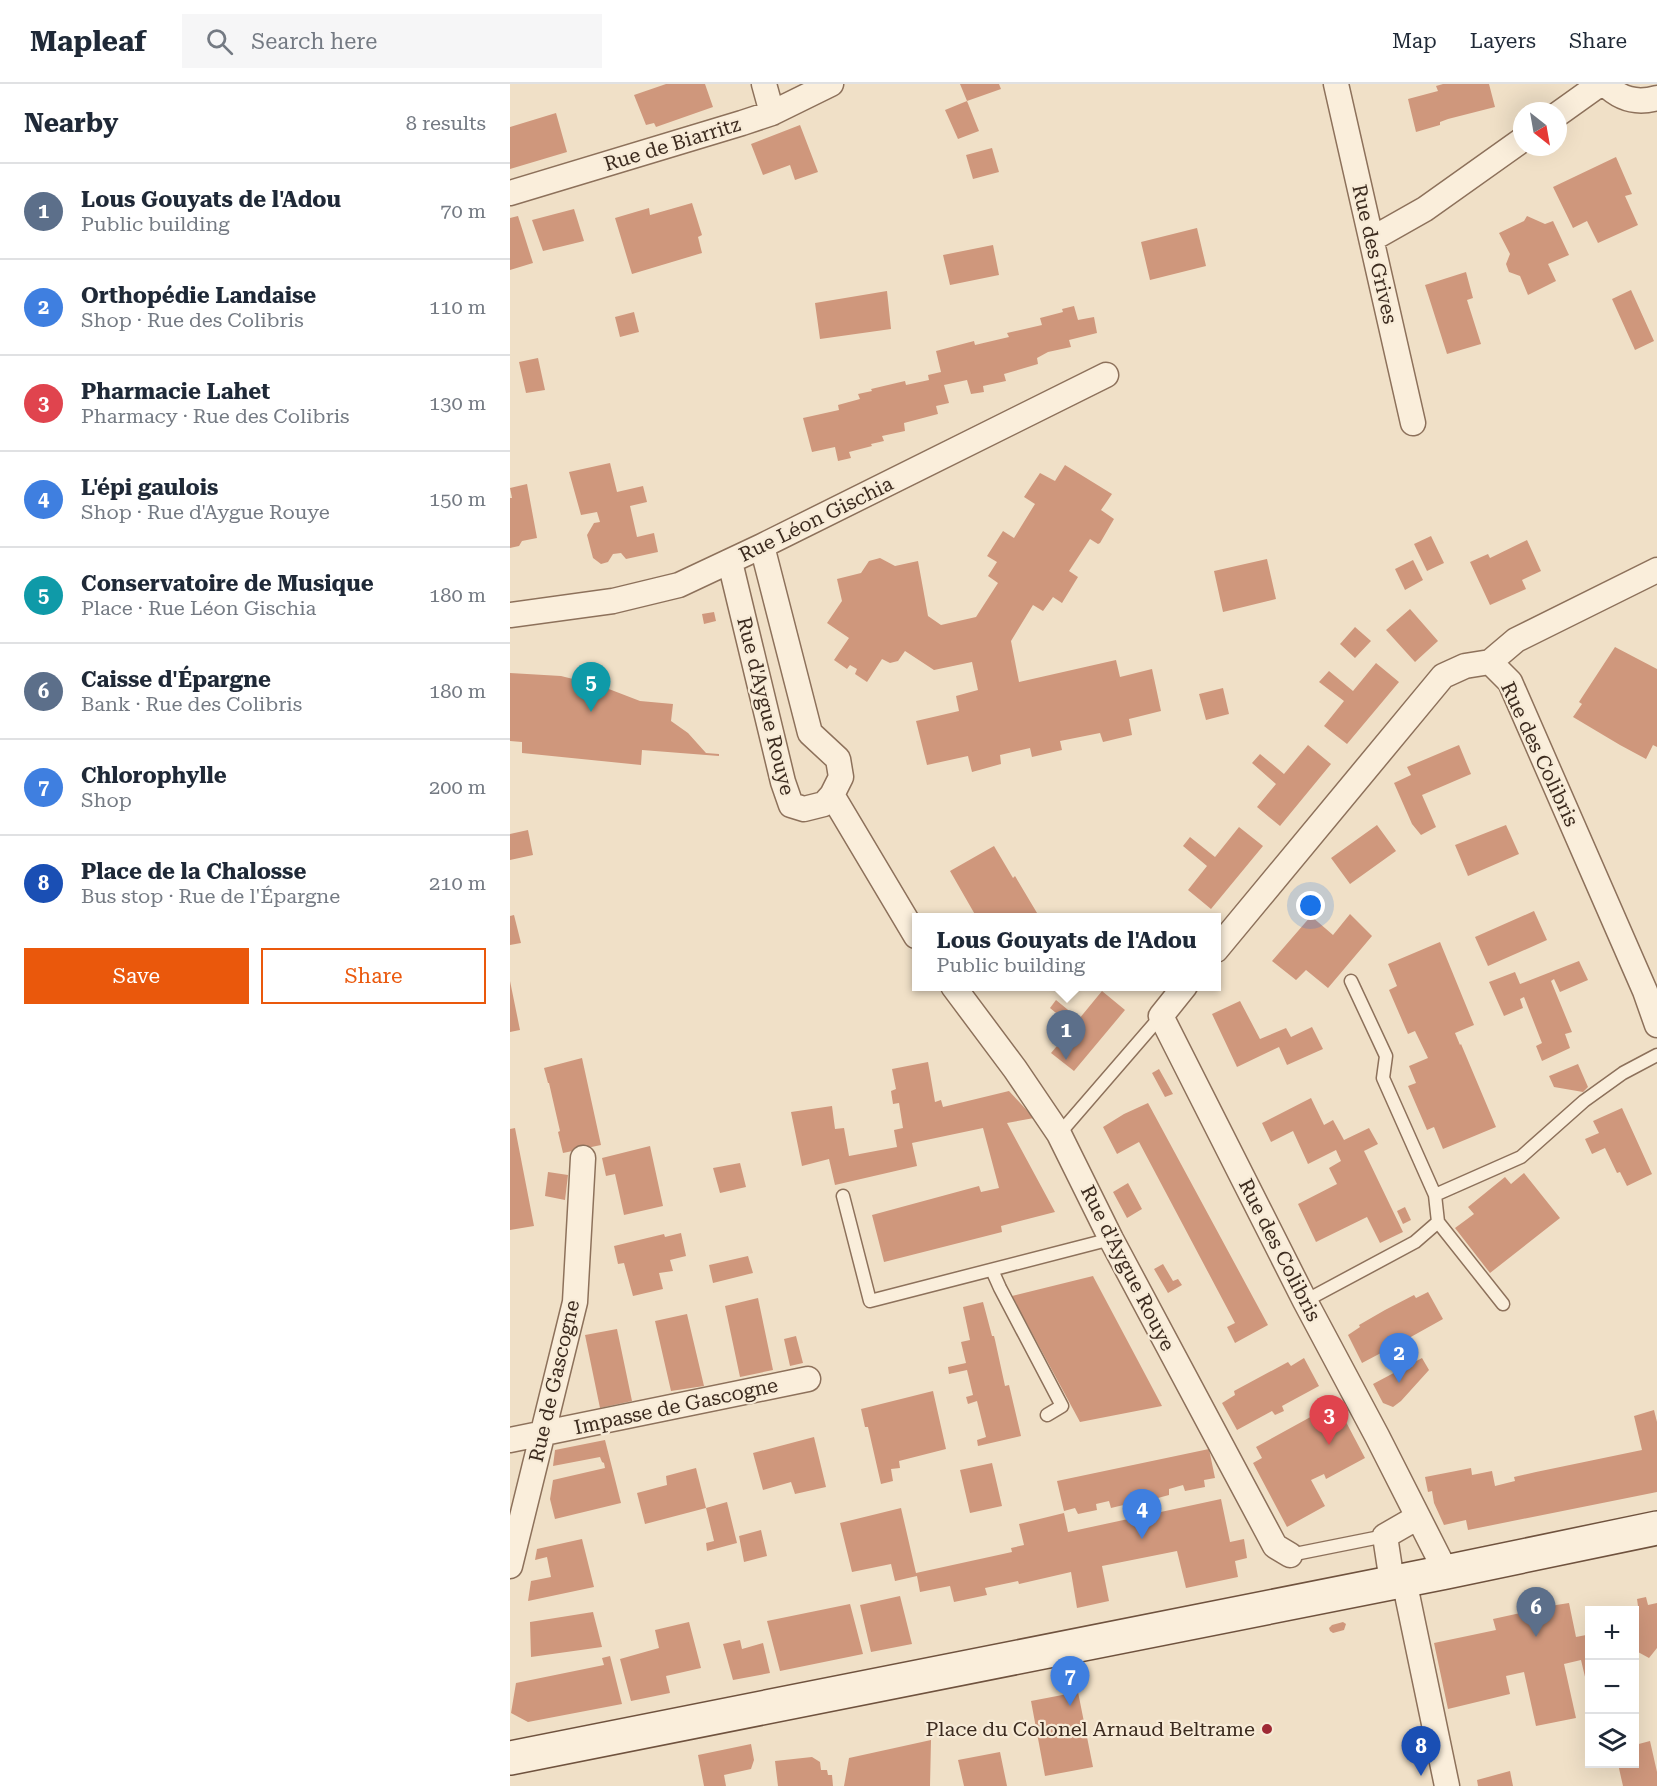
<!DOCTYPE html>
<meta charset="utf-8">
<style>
:root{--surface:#fff;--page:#f6f6f7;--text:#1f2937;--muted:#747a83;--line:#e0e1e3;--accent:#ea580c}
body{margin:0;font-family:"Roboto Serif",serif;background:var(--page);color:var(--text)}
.controls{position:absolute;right:18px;bottom:18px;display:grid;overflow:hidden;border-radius:0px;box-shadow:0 6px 24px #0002}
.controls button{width:54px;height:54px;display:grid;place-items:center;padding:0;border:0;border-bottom:2px solid var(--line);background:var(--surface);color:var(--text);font:30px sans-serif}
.compass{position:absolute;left:1003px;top:18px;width:54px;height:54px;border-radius:50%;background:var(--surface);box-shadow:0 6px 24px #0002;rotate:149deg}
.you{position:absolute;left:801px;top:822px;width:21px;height:21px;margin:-15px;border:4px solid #fff;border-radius:50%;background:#1a73e8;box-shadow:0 0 0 9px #1a73e833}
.badge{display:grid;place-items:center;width:39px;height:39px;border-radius:50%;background:var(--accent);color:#fff;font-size:20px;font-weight:700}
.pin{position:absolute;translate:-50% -50px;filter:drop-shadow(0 2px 3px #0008)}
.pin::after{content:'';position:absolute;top:32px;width:21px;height:18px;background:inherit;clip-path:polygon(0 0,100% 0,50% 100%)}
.popup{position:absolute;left:402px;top:829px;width:309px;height:78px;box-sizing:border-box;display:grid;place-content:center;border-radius:0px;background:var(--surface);filter:drop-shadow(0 2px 4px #0005);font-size:20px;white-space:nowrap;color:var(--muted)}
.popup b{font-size:22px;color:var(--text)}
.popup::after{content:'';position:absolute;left:50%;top:100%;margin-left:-12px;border:12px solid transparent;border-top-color:var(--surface)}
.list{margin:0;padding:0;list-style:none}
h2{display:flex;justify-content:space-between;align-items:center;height:78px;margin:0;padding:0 24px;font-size:26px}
h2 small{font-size:20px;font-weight:400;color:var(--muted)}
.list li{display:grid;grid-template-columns:39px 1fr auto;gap:18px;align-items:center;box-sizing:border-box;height:96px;padding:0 24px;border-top:2px solid var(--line)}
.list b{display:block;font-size:22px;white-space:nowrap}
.list p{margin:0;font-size:20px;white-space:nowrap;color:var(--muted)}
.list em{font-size:20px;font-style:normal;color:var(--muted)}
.actions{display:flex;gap:12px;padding:18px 24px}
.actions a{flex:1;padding:14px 0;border:2px solid var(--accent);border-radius:0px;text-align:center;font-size:21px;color:var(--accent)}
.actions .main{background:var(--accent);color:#fff}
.icon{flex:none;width:33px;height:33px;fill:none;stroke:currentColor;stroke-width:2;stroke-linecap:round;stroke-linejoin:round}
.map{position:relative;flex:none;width:1147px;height:1702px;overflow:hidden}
header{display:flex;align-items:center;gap:36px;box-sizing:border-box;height:84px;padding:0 30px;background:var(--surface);border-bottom:2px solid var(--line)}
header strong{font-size:28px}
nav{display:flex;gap:33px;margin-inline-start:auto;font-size:21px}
.search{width:420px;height:54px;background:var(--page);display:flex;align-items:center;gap:15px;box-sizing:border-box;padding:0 21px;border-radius:0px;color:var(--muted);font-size:22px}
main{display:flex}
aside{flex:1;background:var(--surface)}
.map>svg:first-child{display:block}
</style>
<header>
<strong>Mapleaf</strong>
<div class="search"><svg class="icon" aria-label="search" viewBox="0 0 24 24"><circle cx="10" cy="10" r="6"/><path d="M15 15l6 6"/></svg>Search here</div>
<nav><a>Map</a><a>Layers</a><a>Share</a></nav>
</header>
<main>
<aside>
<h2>Nearby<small>8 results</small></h2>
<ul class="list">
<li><span class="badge" style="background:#5c6f8a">1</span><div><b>Lous Gouyats de l'Adou</b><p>Public building</p></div><em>70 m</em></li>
<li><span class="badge" style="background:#3f7fe0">2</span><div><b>Orthopédie Landaise</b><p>Shop · Rue des Colibris</p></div><em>110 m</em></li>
<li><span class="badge" style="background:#e0444e">3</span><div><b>Pharmacie Lahet</b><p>Pharmacy · Rue des Colibris</p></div><em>130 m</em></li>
<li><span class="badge" style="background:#3f7fe0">4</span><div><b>L'épi gaulois</b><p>Shop · Rue d'Aygue Rouye</p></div><em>150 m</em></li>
<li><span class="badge" style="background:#0f9aa8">5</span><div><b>Conservatoire de Musique</b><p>Place · Rue Léon Gischia</p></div><em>180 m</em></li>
<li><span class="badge" style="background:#5c6f8a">6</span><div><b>Caisse d'Épargne</b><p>Bank · Rue des Colibris</p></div><em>180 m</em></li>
<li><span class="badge" style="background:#3f7fe0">7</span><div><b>Chlorophylle</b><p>Shop</p></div><em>200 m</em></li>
<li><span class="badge" style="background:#1a4fb4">8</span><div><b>Place de la Chalosse</b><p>Bus stop · Rue de l'Épargne</p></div><em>210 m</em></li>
</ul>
<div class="actions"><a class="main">Save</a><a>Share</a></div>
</aside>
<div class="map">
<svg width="1147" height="1702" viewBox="0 0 1147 1702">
<rect width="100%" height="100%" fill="#f0e0c7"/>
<path fill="#cf977c" d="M156,0H195L203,23L146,43L144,39L136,41L124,11Z
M450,0H489L491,5L457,17Z
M933,0H979L985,23L938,35L930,38V41L906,48L898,15L928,7L926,2Z
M457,17L469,47L448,55L435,26Z
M46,29L57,68L0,85V43Z
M290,41L308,88L285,96L280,81L253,91L241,60Z
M482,64L489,88L463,95L456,71Z
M1106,73L1122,110L1115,112L1128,141L1088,159L1077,137L1063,144L1043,103Z
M182,119L192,151L188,153L192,169L122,190L105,134L139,124L140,131Z
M64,125L74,157L33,167L22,136Z
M8,132L23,179L0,186V134Z
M1017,132L1035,140L1043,137L1059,171L1038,180L1046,197L1018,211L1010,192L999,188L996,180L1000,170L989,149L1014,137Z
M687,144L696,182L640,196L631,158Z
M483,161L489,191L440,201L433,171Z
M956,188L963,214L957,216L971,260L937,270L915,201Z
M1121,206L1144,257L1125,266L1102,215Z
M377,207L381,245L310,255L305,219Z
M564,222L568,236L584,233L587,249L559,256L561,263L538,268L527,274L528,280L494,290L496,297L473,302L474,308L461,310L457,296L434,301L439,319L426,322L428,330L394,339L395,347L372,352L374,357L361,360L362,362L339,368L341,374L328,377L325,363L302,368L293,334L329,326L328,321L350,315L348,310L362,307L361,305L395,297L396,301L419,296L418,291L431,288L426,267L464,257L465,261L499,253L497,249L532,241L530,234L553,228L552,225Z
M124,228L129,248L110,253L105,233Z
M28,274L35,306L16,309L9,278Z
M100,379L107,408L133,402L137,418L120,422L127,453L144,449L148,468L116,475L111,469L103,470L98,478L91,480L83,474L77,451L84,439L90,438L87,428L71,431L59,388Z
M555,381L602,410L591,426L604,435L590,459L588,460L580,455L559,487L568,493L552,519L543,513L533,527L523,521L501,557L509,598L606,576L610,593L642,585L651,627L619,635L622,651L593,658L590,649L550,657L552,666L522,673L520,664L490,671L491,680L462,688L458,672L417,681L406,637L449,627L446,612L468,606L462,578L424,586L395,567L388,577L380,579L372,575L357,598L345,590L347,585L340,581L337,585L324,576L339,554L317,539L332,517L327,495L351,489L359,477L370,474L385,482L408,477L418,532L431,541L466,533L488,499L478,492L487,478L477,472L493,447L504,454L525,420L514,413L530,389L545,397Z
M17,400L27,454L12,457L9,462L0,464V414H2L0,404Z
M921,452L934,479L917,487L904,460Z
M1017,456L1031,487L1012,496L1016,505L980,521L960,478L978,470L980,474Z
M757,475L766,515L713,528L704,487Z
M903,476L913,496L895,506L885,485Z
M900,525L928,557L905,578L876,546Z
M204,528L206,537L194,540L192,530Z
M845,543L861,557L845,574L830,560Z
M1105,563L1147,585V663L1143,661L1136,675L1110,661L1063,633L1072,620L1069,618Z
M866,579L889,598L837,660L814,642L834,617L809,598L819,587L843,607Z
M0,589L51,592L91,602L130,617L163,620L161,637L178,649L196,669L209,670V672L132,666L131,681L12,669V658L0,657Z
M713,604L719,630L696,636L689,610Z
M798,661L821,680L770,742L747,723L766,700L742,679L750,670L774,690Z
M949,661L961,690L912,711L926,743L911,751L902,740L884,699L901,691L897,683Z
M867,741L886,767L840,800L821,774Z
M996,741L1009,770L958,792L945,761Z
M729,743L753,762L701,825L678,806L697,782L673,762L680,753L705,773Z
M18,746L23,771L0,776V750Z
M484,762L503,794L505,792L530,834H467L440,787Z
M1024,827L1037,856L978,882L965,853Z
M840,830L862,852L818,904L796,886L786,896L762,877L801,832L823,851Z
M4,831L11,859L0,861V832Z
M930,858L964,941L945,949L950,961L951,960L986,1043L933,1065L924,1043L917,1046L898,1002L906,999L899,982L918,974L905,947L898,950L879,906L887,902L878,880Z
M1069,877L1078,896L1050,908L1044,895L1041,897L1062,948L1055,950L1060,964L1032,977L1026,962L1032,959L1014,913L1010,915L1013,924L994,932L979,898L1005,888L1010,900Z
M0,897L10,946L0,948Z
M592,907L615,926L564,987L541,969L563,943L540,924L546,916L569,935Z
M730,917L750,955L776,944L781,953L802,943L813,965L777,981L769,963L727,983L702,930Z
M72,974L91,1061L53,1069L48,1048L50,1047L39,999H38L34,984Z
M418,978L425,1018L431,1016L433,1023L499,1007L524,1034L497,1039L545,1128L491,1142L492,1148L374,1178L362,1131L469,1102L471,1108L489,1104L473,1044L402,1059L407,1082L325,1101L319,1075L292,1082L281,1028L322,1022L325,1045L334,1044L339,1072L387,1063L384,1046L393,1044L389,1019L383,1020L381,1007L386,1005L382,985Z
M1068,980L1078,1003L1073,1008L1044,1003L1039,992Z
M649,985L663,1010L655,1013L642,989Z
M801,1014L814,1041L823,1036L834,1056L859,1044L868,1060L854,1067L893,1148L870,1159L857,1133L806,1158L788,1120L827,1100L819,1084L831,1077L826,1066L798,1080L783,1047L761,1058L752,1039Z
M638,1019L758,1241L725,1259L717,1243L725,1239L629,1058L607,1070L593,1043L614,1030Z
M1112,1024L1142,1090L1117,1102L1110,1088L1107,1089L1095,1064L1082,1070L1075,1055L1089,1049L1083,1037Z
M5,1044L24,1142L0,1146V1045Z
M140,1062L153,1122L114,1131L105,1090L96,1092L92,1074Z
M230,1079L236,1103L210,1109L203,1084Z
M38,1088L58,1091L55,1116L35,1112Z
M1014,1089L1050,1134L980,1189L945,1144L964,1130L958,1123L995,1093L1001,1100Z
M618,1099L632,1125L617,1134L603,1108Z
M895,1123L901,1136L893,1140L887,1127Z
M171,1149L176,1172L160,1176L163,1187L149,1189L153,1205L123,1212L114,1179L108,1180L104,1162L154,1150L155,1153Z
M238,1172L243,1189L203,1199L199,1181Z
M653,1180L663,1197L668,1195L672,1201L658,1209L644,1185Z
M583,1192L584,1194L652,1322L570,1338L502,1212Z
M918,1208L933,1235L899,1254L901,1258L890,1263L888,1260L852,1279L838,1251L850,1243L849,1241L875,1226L904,1211L906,1214Z
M248,1214L263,1286L230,1293L215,1222Z
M473,1218L482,1252H484L485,1256L495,1302L499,1301L511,1352L468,1362L467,1356L476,1353L467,1317L458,1320L456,1313L463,1311L457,1286L439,1290L438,1283L456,1279L451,1258L460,1256L453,1223Z
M177,1230L194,1302L161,1307L145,1237Z
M107,1245L122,1317L90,1324L75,1251Z
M286,1252L293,1279L280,1282L274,1255Z
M794,1274L809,1302L772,1322L774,1327L765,1331L762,1327L727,1346L712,1319L725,1311L724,1307L778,1278L781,1282Z
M912,1274L919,1286L891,1317L883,1323L873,1319L863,1300Z
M423,1307L436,1365L389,1377L390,1384L381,1385L383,1397L371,1400L358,1343H355L351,1325Z
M826,1319L855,1374L816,1395L814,1390L801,1396L815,1422L777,1443L743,1379L752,1374L746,1363Z
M1144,1326L1147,1338V1408L958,1446L956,1436L934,1441L924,1419L922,1407L918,1408L915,1393L946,1387L961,1384L962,1391L982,1387L985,1402L1005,1397L1004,1393L1026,1388L1132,1366L1124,1332Z
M304,1353L316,1403L285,1410L281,1398L253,1406L243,1369Z
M95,1356L111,1419L45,1435L40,1415L43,1396L95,1384L94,1379L92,1378L90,1373L43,1382L45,1366Z
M699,1365L705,1394L694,1396L695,1403L675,1407L673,1401L659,1405V1411L637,1417L635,1410L620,1413L622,1419L601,1424L599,1417L586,1420L587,1426L568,1430L565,1424L554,1427L547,1397Z
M482,1379L492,1422L460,1429L450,1386Z
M186,1384L196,1424L135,1440L127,1409L157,1401L156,1392Z
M711,1415L720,1458L734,1455L737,1474L725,1477L728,1493L676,1504L667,1467L592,1482L599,1517L567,1524L561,1488L509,1500L508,1497L475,1504L477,1511L444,1518L440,1502L410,1508L407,1492L385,1497L381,1480L342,1488L330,1439L391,1424L406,1489L502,1468L501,1464L514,1461L509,1440L554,1429L558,1448Z
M217,1418L227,1459L197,1467L196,1459L204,1457L196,1424Z
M251,1446L257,1472L234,1478L229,1452Z
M72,1455L84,1503L18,1517L21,1497L41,1493L37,1473L25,1476L27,1465Z
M390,1512L402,1560L361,1568L350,1521Z
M1136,1513L1138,1521L1147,1519V1564L1139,1574L1128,1568L1125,1575V1527L1113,1526L1128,1522L1127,1515Z
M1039,1517L1040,1522L1059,1519L1066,1553L1076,1551V1545L1080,1537V1614L1071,1576L1054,1580L1066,1634L1026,1642L1014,1588L996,1592L1000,1610L938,1625L924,1559L986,1546L983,1535L1015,1528L1014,1523Z
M340,1520L353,1570L270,1587L257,1537Z
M83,1528L92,1563L21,1573L20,1538Z
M179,1538L191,1584L156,1592L160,1609L121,1617L110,1575L149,1564L145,1546Z
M833,1538L836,1540L834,1546L823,1549L820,1547L819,1544L822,1541Z
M230,1556L232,1565L253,1559L260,1589L223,1596L213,1560Z
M100,1572L112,1620L18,1638L1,1629L6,1599L94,1581L92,1574Z
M568,1608L583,1683L535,1692L521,1617Z
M421,1656L420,1702H334L339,1674Z
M1140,1657L1147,1688V1702H1113L1108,1680H1125V1661Z
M241,1660L244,1676L241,1685L214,1691L216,1702H194L188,1671Z
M490,1668L497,1702H454L448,1676Z
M302,1673L310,1678L311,1686H317L318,1691H322L323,1702H268L265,1677Z
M1000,1687L1003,1702H968L967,1696Z"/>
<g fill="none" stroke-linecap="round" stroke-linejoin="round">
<defs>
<path id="service" d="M841,897L876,972L873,994L925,1111
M549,1050L651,932
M333,1112L360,1217L601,1155
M928,1138L993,1220
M482,1186L490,1204L552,1322L537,1331
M795,1217L905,1158L928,1138L925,1111L1011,1073L1074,1017L1113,989L1147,971
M780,1471L875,1452"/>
<path id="minor" d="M254,0L262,29
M826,0L903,339
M1095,0C1110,15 1126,20 1147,14
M1048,30L1090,0
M0,109L232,39L262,29L321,0
M862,155L915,125L1012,56
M220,478L273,698L281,721L294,725L314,720L322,711L331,693L328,675L300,649L252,462
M0,531L103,517L169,501L252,462L596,291
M980,578L1006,556L1147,486
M322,711L406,852
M706,866L933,592L955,582L980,578L1000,598L1135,907L1147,941
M443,902L505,985L549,1050L601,1155L765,1462L780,1471
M675,902L651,932L795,1217L867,1352L936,1488
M0,1356L298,1295
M0,1482L65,1218L73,1074
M894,1496L937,1702
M882,1498L875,1452L908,1433"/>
<path id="secondary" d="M0,1674L936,1488L1147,1444"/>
</defs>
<use href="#service" stroke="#8d715b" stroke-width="15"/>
<use href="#minor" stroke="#8d715b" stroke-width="27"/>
<use href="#secondary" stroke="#6f523e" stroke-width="36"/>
<use href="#service" stroke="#faeedb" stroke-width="12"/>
<use href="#minor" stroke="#faeedb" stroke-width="24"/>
<use href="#secondary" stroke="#faeedb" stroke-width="33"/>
</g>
<circle fill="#9e2934" stroke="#f7ebd7" stroke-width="2" cx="757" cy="1645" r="6"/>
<g text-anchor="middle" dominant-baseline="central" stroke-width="4.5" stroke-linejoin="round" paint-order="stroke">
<g font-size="20" fill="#3c2b1f" stroke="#f7ebd7">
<text transform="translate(162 60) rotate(-17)">Rue de Biarritz</text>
<text transform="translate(865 170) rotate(77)">Rue des Grives</text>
<text transform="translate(306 435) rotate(-26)">Rue Léon Gischia</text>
<text transform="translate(256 622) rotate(76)">Rue d'Aygue Rouye</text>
<text transform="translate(1030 670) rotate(65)">Rue des Colibris</text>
<text transform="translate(770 1166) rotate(63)">Rue des Colibris</text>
<text transform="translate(618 1184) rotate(63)">Rue d'Aygue Rouye</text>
<text transform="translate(44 1297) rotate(-77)">Rue de Gascogne</text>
<text transform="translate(166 1322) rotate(-12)">Impasse de Gascogne</text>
</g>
<g font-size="20" fill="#3c2b1f" stroke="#f7ebd7" text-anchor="end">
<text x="745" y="1645">Place du Colonel Arnaud Beltrame</text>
</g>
</g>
</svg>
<div class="controls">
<button>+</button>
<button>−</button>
<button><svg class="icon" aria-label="layers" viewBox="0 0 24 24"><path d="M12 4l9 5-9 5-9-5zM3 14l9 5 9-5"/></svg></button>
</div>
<svg class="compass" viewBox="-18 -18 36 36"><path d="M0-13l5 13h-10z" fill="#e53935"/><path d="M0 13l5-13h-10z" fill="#747a83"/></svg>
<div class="you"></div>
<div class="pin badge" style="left:556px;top:976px;background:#5c6f8a">1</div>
<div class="popup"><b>Lous Gouyats de l'Adou</b>Public building</div>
<div class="pin badge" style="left:889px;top:1299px;background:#3f7fe0">2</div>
<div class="pin badge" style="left:819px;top:1361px;background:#e0444e">3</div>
<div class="pin badge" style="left:632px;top:1455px;background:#3f7fe0">4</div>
<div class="pin badge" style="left:81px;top:628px;background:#0f9aa8">5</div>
<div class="pin badge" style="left:1026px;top:1553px;background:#5c6f8a">6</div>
<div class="pin badge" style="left:560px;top:1622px;background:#3f7fe0">7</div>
<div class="pin badge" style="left:911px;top:1692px;background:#1a4fb4">8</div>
</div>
</main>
